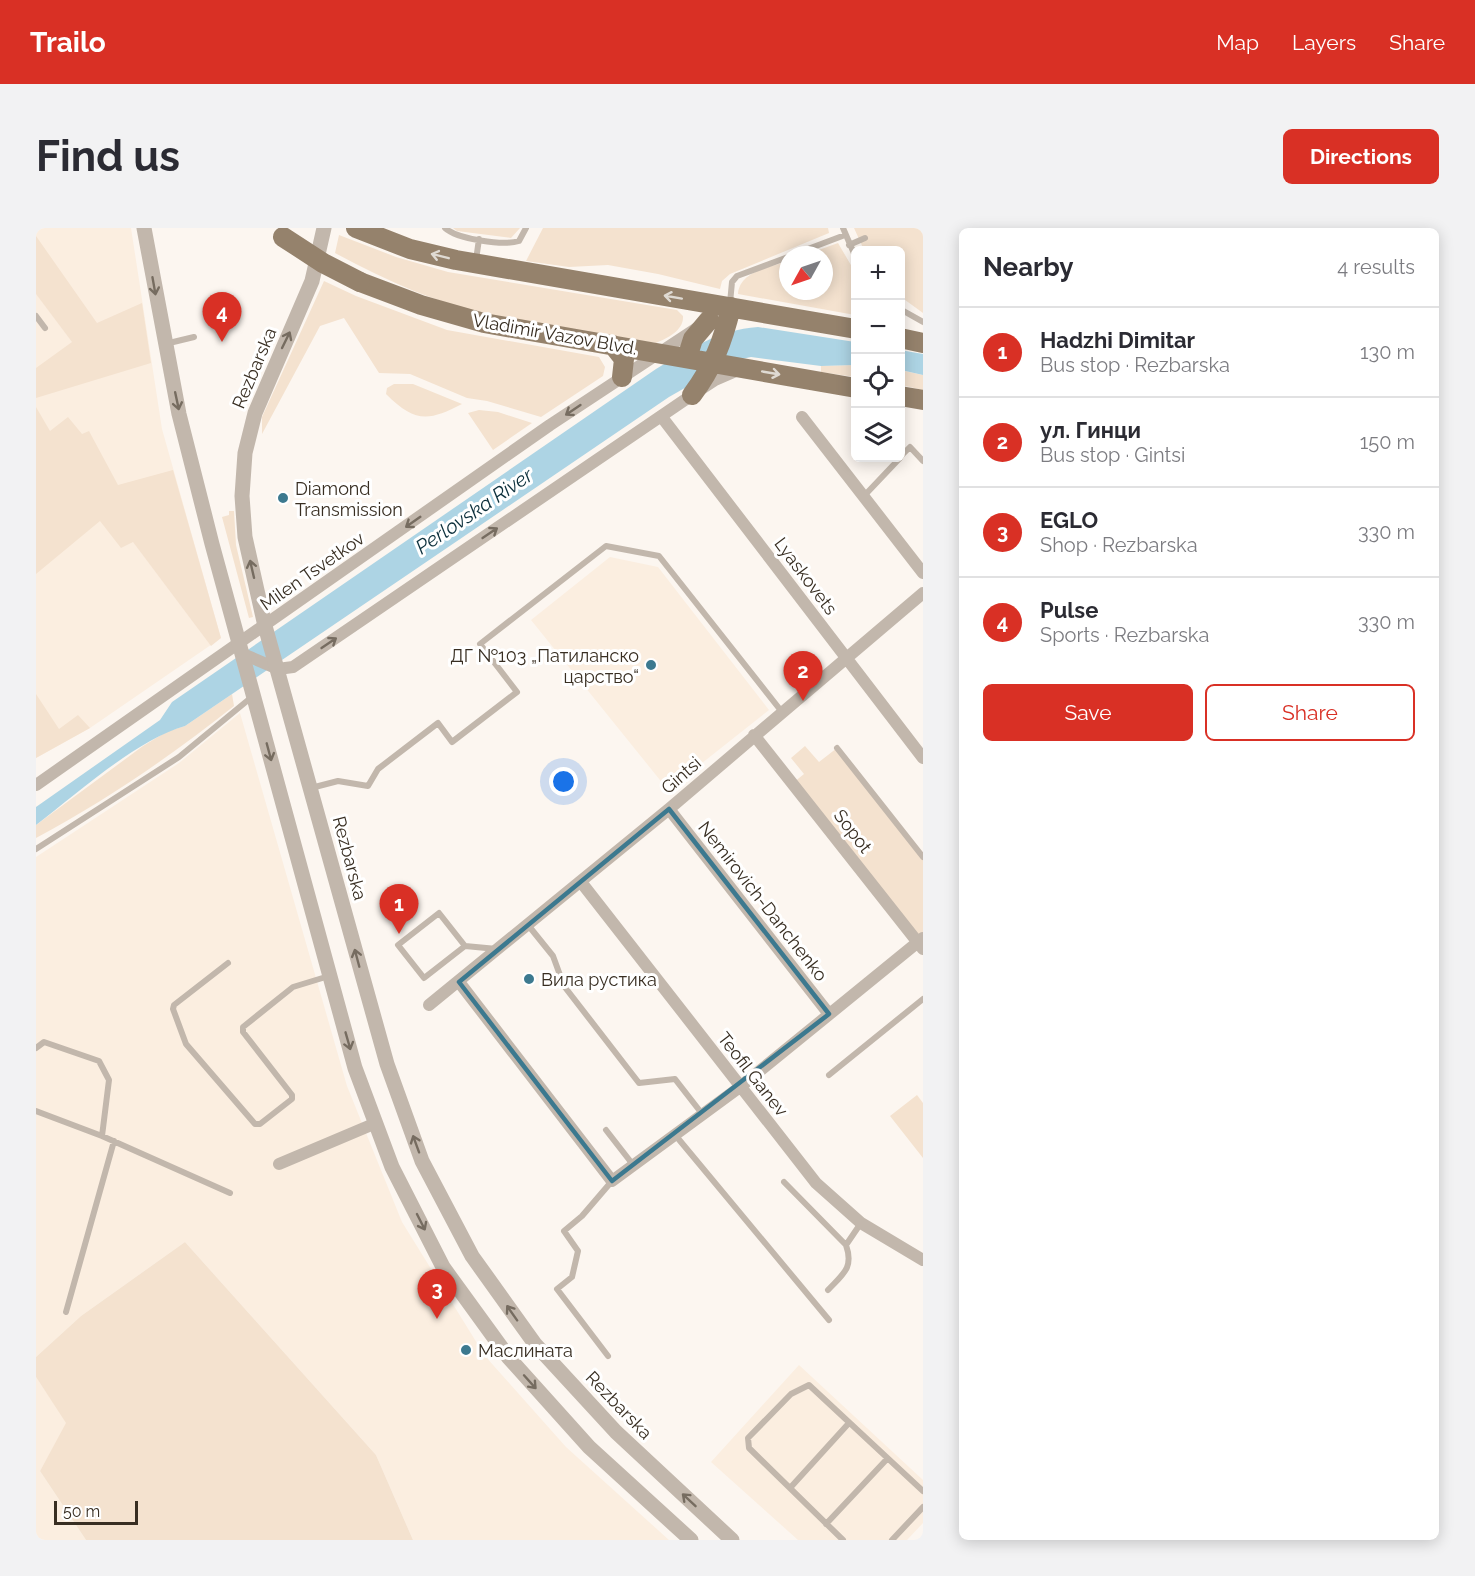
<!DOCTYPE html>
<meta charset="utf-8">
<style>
:root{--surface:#fff;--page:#f2f2f3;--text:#2b2b33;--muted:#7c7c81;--line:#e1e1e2;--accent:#d93025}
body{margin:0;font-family:Raleway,sans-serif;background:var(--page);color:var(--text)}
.controls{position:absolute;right:18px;top:18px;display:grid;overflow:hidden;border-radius:9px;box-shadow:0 3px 15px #0003}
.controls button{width:54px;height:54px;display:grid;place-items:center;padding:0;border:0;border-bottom:2px solid var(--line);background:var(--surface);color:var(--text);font:30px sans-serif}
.compass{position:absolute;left:743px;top:18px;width:54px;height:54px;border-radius:50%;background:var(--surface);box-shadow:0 3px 15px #0003;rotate:230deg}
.scale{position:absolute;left:18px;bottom:15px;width:84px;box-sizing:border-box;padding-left:6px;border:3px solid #382e22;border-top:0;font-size:16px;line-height:21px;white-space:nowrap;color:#382e22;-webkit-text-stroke:4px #fff;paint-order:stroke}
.you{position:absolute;left:528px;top:554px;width:21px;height:21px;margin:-15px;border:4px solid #fff;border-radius:50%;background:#1a73e8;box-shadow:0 0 0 9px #1a73e833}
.badge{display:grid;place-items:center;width:39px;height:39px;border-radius:50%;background:var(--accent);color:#fff;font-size:20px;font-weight:700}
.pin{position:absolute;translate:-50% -50px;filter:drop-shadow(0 2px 3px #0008)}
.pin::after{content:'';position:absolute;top:32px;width:21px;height:18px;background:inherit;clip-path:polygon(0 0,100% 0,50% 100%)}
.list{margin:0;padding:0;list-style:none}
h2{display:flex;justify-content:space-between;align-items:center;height:78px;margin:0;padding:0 24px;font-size:26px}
h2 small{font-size:20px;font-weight:400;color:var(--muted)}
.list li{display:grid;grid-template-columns:39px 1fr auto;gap:18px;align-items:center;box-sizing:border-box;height:90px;padding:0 24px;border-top:2px solid var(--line)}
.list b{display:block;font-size:22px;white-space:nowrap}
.list p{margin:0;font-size:20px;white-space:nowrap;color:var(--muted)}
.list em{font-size:20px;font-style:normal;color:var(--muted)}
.actions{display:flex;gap:12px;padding:18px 24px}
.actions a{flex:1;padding:14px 0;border:2px solid var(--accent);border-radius:9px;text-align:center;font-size:21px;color:var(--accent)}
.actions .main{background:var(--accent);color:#fff}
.icon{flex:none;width:33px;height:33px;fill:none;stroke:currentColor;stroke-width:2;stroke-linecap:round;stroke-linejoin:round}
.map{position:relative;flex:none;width:887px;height:1312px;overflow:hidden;border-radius:9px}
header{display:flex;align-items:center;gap:36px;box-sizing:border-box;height:84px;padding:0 30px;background:var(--accent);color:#fff}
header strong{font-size:28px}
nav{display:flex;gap:33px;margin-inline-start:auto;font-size:21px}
.intro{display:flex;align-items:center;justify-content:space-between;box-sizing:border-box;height:144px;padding:0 36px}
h1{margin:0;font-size:42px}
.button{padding:15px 27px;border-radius:9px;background:var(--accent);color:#fff;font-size:21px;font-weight:700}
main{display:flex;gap:36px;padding:0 36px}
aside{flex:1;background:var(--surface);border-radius:9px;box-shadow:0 3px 15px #0003}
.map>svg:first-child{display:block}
</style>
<header>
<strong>Trailo</strong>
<nav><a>Map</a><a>Layers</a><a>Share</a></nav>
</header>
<div class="intro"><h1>Find us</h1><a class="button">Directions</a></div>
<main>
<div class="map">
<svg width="887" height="1312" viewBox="0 0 887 1312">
<rect width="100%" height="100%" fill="#fcf6f0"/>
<path fill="#fbeee0" d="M0,0H95L126,201L185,410L54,500L0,530Z
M574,329L622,339L733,482L632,562L495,392Z
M204,485L311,858L366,994L449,1128L530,1219L633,1312H377L340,1227L149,1014L45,1088L0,1129V629L143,535Z
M763,1137L887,1252V1295L871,1312H762L675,1234Z
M0,1149L31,1195L4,1243L50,1312H0Z"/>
<path fill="#f4e2cf" d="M417,0H484L475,10L421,3Z
M507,0H792L793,5L694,46L686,53L684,61L622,46L572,37L533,39L490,33Z
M818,0H887V85L865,69L864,22H828Z
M303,7L360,29L412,44L641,82L647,88C648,102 632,110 620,115C539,102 455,94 378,63C351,52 325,39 299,25Z
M0,8L61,95L106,75L115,135L0,170V140L36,114L0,66Z
M802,15L819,44V87L702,66C704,43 733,40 752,33V63H788V27H769Z
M288,53L320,68L411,102L563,129L569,139L567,148L505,189L451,173L431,170L374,146L343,145L308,90L284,98L226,206V189Z
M819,137V149L785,144V138Z
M864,142L887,147V162L865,157Z
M358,156H377L426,176C392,194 378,194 350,166L351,160Z
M0,179L14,203L32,189L46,206L53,203L82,257L137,242L185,410L175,418L97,314L85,320L64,293L0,346Z
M443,182L462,184L496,195L457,222L432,185Z
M193,283H198L200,317L217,389L213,390L186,289L193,287Z
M0,466L23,501L42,487L54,500L0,530Z
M196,466L198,478C135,528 71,572 0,610V597L107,518L130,504L149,498Z
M769,518L783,534L801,520L887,629V710L882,714L757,555L768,546L755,530Z
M881,867L887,875V930L854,888Z
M149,1014L340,1227L377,1312H50L4,1243L30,1195L0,1149V1129L45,1088Z"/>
<path fill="#add4e4" d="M722,99L819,114V137L785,138L715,129L696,133L633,169L149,498C100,512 42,565 0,597V579L124,492L136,474L620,141C654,121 682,102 722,99Z
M864,122L887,126V147L865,142Z"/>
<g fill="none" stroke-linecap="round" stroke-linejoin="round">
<path stroke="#c2b7ac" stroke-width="6" d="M409,0C421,11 467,18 483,13L490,0
M807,0L820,30
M813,17L829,10
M756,27L809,7
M440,32L443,11
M694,75L696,54L701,48L752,29
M864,81L887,94
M0,88L9,100
M129,116L158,109
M864,229L874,219L887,233
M828,268L864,230
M801,520L887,629
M275,560L302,553L332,558L342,541L402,495L416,514L481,464L444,416L570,318L623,328L746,484
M0,621L143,529L217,468
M492,697L517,728L528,758L603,855L639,851L667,887
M429,718L403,685L362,717L388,750L429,718L461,721
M192,735L138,777L137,781L150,816L219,896H224L256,871V867L207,804V799L257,759L293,748
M0,820L8,814L63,833L73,852L66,908
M793,847L887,771
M0,883L66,908L194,965
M570,902L598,938
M640,908L793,1092
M748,954L810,1017C818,1040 807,1046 792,1062
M810,1017L825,995
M30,1084L78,913
M572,1128L521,1061L536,1049L542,1023L528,1003L546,988L576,953
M754,1260L813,1195
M790,1296L851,1231
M807,1312L713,1220L712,1210L755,1166L773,1157L887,1263
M856,1312L887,1279"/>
<path stroke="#c2b7ac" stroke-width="12" d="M625,188L887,530
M766,189L887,345
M207,426L242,441L257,439L656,167L679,152L702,142
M718,507L887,721
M0,557L514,197L661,100
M633,581L793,786
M545,654L780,955L825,995L887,1032
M423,754L576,953L704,859L887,710
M393,777L633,581L887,365
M243,936L340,895"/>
<path stroke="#c2b7ac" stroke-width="15" d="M108,0L143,186L176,316L319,840L356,939L407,1039L473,1130L553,1219L655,1312
M288,0L276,53L219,185L209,225L206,268L209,309L229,398L351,836L386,933L436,1028L499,1116L580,1204L696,1312"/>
<path stroke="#95826c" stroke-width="20" d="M320,0L374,21L420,32L820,101
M324,54L385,77L448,95L820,160
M864,110L887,115
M577,117L588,131L586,149
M651,130L657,111L673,92
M656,167C677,139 687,113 695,79
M864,168L887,172"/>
<path stroke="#95826c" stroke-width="20" d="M247,9L287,35L324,54"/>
</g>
<defs><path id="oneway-shaft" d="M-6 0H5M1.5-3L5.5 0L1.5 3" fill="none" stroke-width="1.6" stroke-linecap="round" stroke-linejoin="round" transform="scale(1.5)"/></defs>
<g stroke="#dfdad3">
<use href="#oneway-shaft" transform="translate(404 28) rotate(-166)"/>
<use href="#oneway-shaft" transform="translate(637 69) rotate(-170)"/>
<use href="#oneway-shaft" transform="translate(735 145) rotate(10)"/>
</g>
<g stroke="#766c60">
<use href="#oneway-shaft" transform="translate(118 58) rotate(80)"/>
<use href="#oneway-shaft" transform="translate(250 112) rotate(-64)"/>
<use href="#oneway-shaft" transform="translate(141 173) rotate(78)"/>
<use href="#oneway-shaft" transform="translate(537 182) rotate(146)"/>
<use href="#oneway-shaft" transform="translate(377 294) rotate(145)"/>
<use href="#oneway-shaft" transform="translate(454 305) rotate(-34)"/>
<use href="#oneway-shaft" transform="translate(216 341) rotate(-103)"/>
<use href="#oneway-shaft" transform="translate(293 415) rotate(-34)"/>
<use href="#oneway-shaft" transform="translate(233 524) rotate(75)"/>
<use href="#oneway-shaft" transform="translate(321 730) rotate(-105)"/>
<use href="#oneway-shaft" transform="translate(312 813) rotate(74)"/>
<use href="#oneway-shaft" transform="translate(380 916) rotate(-110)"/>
<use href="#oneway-shaft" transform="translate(385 994) rotate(63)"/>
<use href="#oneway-shaft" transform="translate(476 1085) rotate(-125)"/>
<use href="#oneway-shaft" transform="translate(494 1154) rotate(48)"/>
<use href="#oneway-shaft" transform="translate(653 1272) rotate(-137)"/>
</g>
<path fill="none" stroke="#3c798f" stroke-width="4.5" stroke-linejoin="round" d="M633,581L793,786L576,953L423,754Z"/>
<g fill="#3c798f" stroke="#fff" stroke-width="2">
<circle cx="247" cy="270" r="6"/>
<circle cx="615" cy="437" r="6"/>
<circle cx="493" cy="751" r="6"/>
<circle cx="430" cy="1122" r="6"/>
</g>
<g text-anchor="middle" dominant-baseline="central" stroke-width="6" stroke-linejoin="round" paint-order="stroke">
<g font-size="18" fill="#382e22" stroke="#fff">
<text transform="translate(519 106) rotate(10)">Vladimir Vazov Blvd.</text>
<text transform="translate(218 140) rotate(-67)">Rezbarska</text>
<text transform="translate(276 343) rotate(-35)">Milen Tsvetkov</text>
<text transform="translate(770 348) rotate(53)">Lyaskovets</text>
<text transform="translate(645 547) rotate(-41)">Gintsi</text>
<text transform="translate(817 603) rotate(52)">Sopot</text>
<text transform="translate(314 630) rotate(75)">Rezbarska</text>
<text transform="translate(727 673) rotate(52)">Nemirovich-Danchenko</text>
<text transform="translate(717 846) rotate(52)">Teofil Ganev</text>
<text transform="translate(583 1177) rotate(46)">Rezbarska</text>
</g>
<g font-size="18" fill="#382e22" stroke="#fff" text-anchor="start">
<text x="259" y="260">Diamond<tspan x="259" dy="21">Transmission</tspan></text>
<text x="603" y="427" text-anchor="end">ДГ №103 „Патиланско<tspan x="603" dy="21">царство“</tspan></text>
<text x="505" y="751">Вила рустика</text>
<text x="442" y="1122">Маслината</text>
</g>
<g font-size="20" font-style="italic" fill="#0b2f3b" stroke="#fff">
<text transform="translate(438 283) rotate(-34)">Perlovska River</text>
</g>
</g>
</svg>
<div class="controls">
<button>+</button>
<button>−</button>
<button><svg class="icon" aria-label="locate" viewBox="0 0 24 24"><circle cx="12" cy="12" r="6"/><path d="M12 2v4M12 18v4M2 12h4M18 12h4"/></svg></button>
<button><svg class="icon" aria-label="layers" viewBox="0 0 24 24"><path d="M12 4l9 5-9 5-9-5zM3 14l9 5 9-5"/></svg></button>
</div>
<svg class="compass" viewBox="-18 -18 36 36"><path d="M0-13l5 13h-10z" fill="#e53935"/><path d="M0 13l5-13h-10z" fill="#7c7c81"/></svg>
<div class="scale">50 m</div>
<div class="you"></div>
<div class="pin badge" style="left:363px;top:706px">1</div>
<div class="pin badge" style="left:767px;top:473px">2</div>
<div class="pin badge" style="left:401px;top:1091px">3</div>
<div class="pin badge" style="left:186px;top:114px">4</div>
</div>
<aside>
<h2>Nearby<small>4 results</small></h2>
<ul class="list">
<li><span class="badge">1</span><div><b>Hadzhi Dimitar</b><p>Bus stop · Rezbarska</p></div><em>130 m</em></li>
<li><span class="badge">2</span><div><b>ул. Гинци</b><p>Bus stop · Gintsi</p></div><em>150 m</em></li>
<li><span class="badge">3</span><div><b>EGLO</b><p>Shop · Rezbarska</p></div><em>330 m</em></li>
<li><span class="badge">4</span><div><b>Pulse</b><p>Sports · Rezbarska</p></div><em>330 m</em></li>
</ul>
<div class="actions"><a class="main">Save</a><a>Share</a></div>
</aside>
</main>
